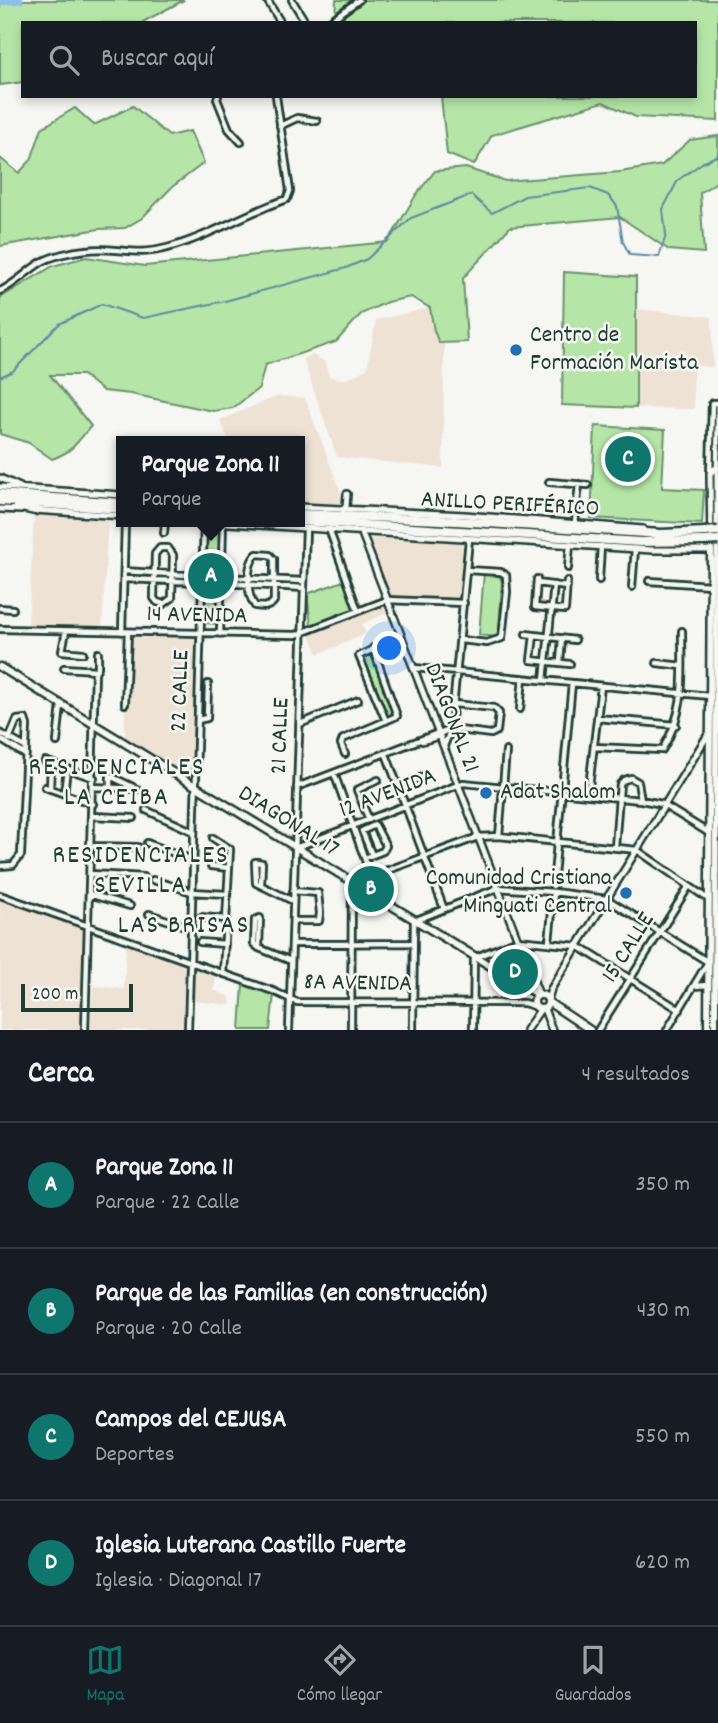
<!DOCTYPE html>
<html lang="es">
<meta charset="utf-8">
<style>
:root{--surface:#171b24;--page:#242831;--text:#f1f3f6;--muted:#9ea1a6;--line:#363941;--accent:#0f766e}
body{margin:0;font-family:Dekko,sans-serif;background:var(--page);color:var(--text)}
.scale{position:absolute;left:21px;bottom:18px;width:112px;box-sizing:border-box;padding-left:7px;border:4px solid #1f3d34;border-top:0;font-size:19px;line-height:24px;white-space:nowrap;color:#1f3d34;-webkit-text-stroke:5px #f6f6f2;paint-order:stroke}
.you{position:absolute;left:390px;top:649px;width:24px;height:24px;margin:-18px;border:5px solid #fff;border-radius:50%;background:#1a73e8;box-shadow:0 0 0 10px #1a73e833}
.badge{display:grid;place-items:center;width:46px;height:46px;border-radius:50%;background:var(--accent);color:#fff;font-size:23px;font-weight:700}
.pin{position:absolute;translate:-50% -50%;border:4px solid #fff;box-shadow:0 2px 7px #0006}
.popup{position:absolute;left:116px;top:436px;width:189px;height:91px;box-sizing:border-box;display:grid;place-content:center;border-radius:0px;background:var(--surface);filter:drop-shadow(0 2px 5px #0005);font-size:23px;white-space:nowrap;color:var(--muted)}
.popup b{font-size:26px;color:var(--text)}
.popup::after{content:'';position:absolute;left:50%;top:100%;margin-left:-14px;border:14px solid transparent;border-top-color:var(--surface)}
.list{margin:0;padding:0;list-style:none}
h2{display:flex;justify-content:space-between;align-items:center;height:91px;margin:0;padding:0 28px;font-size:30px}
h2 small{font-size:23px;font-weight:400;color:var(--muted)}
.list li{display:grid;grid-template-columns:46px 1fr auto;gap:21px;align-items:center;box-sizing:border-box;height:126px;padding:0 28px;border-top:2px solid var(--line)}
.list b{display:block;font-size:26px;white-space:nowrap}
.list p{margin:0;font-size:23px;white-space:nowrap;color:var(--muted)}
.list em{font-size:23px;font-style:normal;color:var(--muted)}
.icon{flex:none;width:38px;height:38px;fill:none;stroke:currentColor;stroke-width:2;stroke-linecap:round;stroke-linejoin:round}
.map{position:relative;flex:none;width:718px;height:1030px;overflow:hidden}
.search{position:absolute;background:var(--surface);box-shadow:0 4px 10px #0003;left:21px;right:21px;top:21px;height:77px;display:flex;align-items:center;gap:18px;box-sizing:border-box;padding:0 24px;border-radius:0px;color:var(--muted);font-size:26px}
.sheet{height:595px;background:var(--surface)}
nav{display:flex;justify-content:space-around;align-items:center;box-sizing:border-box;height:98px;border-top:2px solid var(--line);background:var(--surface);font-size:19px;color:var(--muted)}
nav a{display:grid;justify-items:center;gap:4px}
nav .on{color:var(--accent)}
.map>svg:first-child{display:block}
</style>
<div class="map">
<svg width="718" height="1030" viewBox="0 0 718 1030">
<rect width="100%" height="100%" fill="#f6f6f2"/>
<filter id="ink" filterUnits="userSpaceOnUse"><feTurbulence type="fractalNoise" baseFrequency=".0143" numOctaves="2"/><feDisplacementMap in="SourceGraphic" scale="14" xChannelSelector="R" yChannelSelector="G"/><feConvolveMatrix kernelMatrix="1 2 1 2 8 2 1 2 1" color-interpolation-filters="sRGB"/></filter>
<g filter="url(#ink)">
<path fill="#eee2d4" d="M430,308L434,335L439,343H444L443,468L337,457L303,359L312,355L324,361L329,376L338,379H346L367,369L376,320Z
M636,309L712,317L713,367L693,366L694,409L636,408Z
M278,396L305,398L346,506L300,503V441L228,439L220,420Z
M34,514L108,519L102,628L28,626Z
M364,538L463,541L460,600L386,597Z
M383,604L387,613L362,624L366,634L318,654L310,635Z
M197,637L191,777L125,740L124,638Z
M0,898L87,929L83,1030H0Z
M126,940L185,964L183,1030H90L93,986L124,989Z
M194,967L216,975L214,990L230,997L231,1005L193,1001Z"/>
<path fill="#b5e6a7" stroke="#6a926e" stroke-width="2" d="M0,0H184L141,23H23V82L0,85Z
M336,0H718V121L636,117L603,102L492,135L474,165L447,154L441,96H695V23H343L335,16Z
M133,106L169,136L190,131L204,163L172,187L142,218L125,228L99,229L0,246V158L19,173L31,160L42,128L75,108L94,125Z
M718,136V181L700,193L704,253L669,250L620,217L510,227L463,278L467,342L439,343L434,331L430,308L411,297L387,302L361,314L336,342L265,365L259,388L233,408L213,411L131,394L103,391L83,375H50L91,426C76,443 74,451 52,459L29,443L0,434V298L53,266L86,257L145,266L388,242L416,195L435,171L466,168L505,181L620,172L662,165L690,140Z
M564,272L636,277V408L562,405Z
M595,426L665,430L662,488L704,490L702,524L591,518Z
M213,528L220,533L218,624L204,623V530Z
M484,572L497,573L502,581L499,630L496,637L479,635Z
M346,580L357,608L311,625L307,594Z
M372,652L395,714L387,717L362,657Z
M243,984L274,994L270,1030H240Z"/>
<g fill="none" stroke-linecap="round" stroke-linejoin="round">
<path stroke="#608aa0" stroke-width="2" d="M0,377L13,371L59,324L102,304L143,318L225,301L346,268L367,259L411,218L471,195L492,213L525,196L590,188L608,195L617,206L623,242L630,255L659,257L666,235L663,209L678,180L702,163L718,155"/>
<path stroke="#8cbee8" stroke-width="7" d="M0,2L20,0"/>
<defs>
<path id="minor" d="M267,0L281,23
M292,0L306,23
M327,23L359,0
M218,96L217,99L229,129L241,142
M280,126L297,118L317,121
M0,291C15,284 26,272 40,263C51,256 73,251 86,250C115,246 136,257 167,248C209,237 245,213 287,199L290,191L276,96
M717,468L718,403
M710,474L712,403H718
M549,482L588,485
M575,523L579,484
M329,529L358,611
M164,533L165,522
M160,548H168L173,555L172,598L164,604L157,602L154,598L155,554Z
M257,554L270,555L274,559V601C269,608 263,607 255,606C246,595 246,563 257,554Z
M568,568L570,544
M124,571L202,576
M222,577L304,581
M124,579L202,582
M537,579L535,607L565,610L567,581
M599,580L601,546
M649,581L710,585
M222,583L304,588
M537,583L567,587
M632,587L635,549
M0,608L13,609
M0,629L296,635L387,600L464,603
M66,631L62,651L83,653
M122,632L125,522
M220,634L223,523
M526,634L575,640
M534,635L531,660L570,664
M461,640L487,643L502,638L507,592L506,575L501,572L467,570
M560,662L562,638
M657,663L682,666
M64,668L96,670
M414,668L710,696
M544,680L554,585
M125,704L128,632
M520,709L523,678
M597,718L676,725
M198,720L207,718L208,684
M386,721L359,656L401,636
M300,724L358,700
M0,733L25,747
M439,734L451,729L491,734L497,731L499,713L494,708L454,704
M0,739L24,754
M422,741L440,736
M57,742L61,705
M444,746L451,729L469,539
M594,747L662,750C687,710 682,676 682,631
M345,754L341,744L343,739L397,716L373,648
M386,754L444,909
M45,761L94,778
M334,773L379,899
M45,787L93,804
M93,787L137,789
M297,787L438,733
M398,787L425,776
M110,788V776L133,787
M50,789L51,763
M64,794L67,768
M588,795L601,686
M665,806L709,833
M146,810L194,832
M93,816L134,818
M369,820L357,790L378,780
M499,836L506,751
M213,838L230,849L223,974
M147,843L193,860
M91,846L138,847
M615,847L620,784L624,780L631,778L638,782L641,800
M295,848L463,783L641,800L662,804
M365,858L383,851L386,846L375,825L362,831L372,855
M257,862H255L256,883L293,901
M257,862L262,863L261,885
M0,866L13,865L21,855L27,725L25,719L17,720L9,739
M211,866L229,868
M90,874L144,877
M372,876L478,837L499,836L637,850L708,899
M153,880L192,892L227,894
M553,886L572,683
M89,894L130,906
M0,895L273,991L297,1002L524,1003L534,1006
M149,914L191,928
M201,917L226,919
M293,921H319L320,913L318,893L293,891
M200,942L225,944
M549,942L554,892
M292,944L413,943
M259,948L260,918L255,920L254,944L259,948L291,961
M694,986L709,985
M85,1030L95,672L98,667V653
M188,1030L204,522
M289,1030L306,528
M351,1030L352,884
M413,1030L414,921L498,888L554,892L607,899L708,962L667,1030
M473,1030L474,958L518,940L578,946L680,1010
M598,1030L689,886"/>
<path id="tertiary" d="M717,468V559
M0,478L20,487
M0,487L122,495
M300,507L465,515L643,529
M0,509L21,510
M34,510L122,516
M343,510L346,507L347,494
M212,522L652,550H711L710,474L714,469L718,468
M361,531L539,995
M548,1000L551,989L709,733
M544,1009L552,1030
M526,1030L540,1010"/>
<path id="secondary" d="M0,667L538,995
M534 1002a7 7 0 1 1 14 0a7 7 0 1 1-14 0Z
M548,1002L590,1030
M708,1030L711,550
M715,1030L717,559"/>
<path id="trunk" d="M0,494L122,503
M0,501L122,509
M17,506L35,510
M300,514L439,520L661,534L705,532
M300,521L641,542L704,541"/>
</defs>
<use href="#minor" stroke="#1f3d34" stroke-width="10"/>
<use href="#tertiary" stroke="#1f3d34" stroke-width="10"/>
<use href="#secondary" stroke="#1f3d34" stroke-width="11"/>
<use href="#trunk" stroke="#1f3d34" stroke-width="13"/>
<use href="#minor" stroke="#f6f6f2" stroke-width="4.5"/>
<use href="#tertiary" stroke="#f6f6f2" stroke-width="5"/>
<use href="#secondary" stroke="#f6f6f2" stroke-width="6"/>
<use href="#trunk" stroke="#f6f6f2" stroke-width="8"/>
<defs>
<path id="trunk-bridge" d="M705,532L718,531
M704,541L718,540"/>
</defs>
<use href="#trunk-bridge" stroke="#1f3d34" stroke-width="13" stroke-linecap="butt"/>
<use href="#trunk-bridge" stroke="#f6f6f2" stroke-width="8"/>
</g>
</g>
<g fill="#1f6fb2" stroke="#f6f6f2" stroke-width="2.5">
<circle cx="516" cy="350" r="7"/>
<circle cx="486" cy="793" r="7"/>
<circle cx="626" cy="893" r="7"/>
</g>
<g text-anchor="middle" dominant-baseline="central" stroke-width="5" stroke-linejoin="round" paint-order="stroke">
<g font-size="24" fill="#1f3d34" stroke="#f6f6f2" text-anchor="start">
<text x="530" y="336">Centro de<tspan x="530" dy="28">Formación Marista</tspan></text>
<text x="500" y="793">Adat Shalom</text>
<text x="612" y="879" text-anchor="end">Comunidad Cristiana<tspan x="612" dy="28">Minguati Central</tspan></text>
</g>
<g font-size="24" fill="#1f3d34" stroke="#f6f6f2">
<text transform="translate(510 505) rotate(3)">ANILLO PERIFÉRICO</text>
<text transform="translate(197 616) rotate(1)">14 AVENIDA</text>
<text transform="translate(181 691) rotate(-88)">22 CALLE</text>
<text transform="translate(451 718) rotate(69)">DIAGONAL 21</text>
<text transform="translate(281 736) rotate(-88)">21 CALLE</text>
<text transform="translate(388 794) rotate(-21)">12 AVENIDA</text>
<text transform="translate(288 822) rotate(32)">DIAGONAL 17</text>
<text transform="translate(629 948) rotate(-58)">15 CALLE</text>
<text transform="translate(358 984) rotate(1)">8A AVENIDA</text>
</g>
<g font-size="26" letter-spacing="2" fill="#1f3d34" stroke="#f6f6f2">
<text x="117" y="768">RESIDENCIALES<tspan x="117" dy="30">LA CEIBA</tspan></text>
<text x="141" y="856">RESIDENCIALES<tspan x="141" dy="30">SEVILLA</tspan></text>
<text x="184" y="926">LAS BRISAS</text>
</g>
</g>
</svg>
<div class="scale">200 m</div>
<div class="you"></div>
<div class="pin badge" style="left:211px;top:576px">A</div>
<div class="popup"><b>Parque Zona 11</b>Parque</div>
<div class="pin badge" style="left:371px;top:889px">B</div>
<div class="pin badge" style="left:628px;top:459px">C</div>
<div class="pin badge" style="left:515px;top:972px">D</div>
<div class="search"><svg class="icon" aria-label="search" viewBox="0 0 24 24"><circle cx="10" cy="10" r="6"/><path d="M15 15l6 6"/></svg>Buscar aquí</div>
</div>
<section class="sheet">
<h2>Cerca<small>4 resultados</small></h2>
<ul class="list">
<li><span class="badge">A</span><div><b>Parque Zona 11</b><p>Parque · 22 Calle</p></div><em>350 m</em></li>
<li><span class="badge">B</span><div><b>Parque de las Familias (en construcción)</b><p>Parque · 20 Calle</p></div><em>430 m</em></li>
<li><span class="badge">C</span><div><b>Campos del CEJUSA</b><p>Deportes</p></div><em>550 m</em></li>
<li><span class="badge">D</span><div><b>Iglesia Luterana Castillo Fuerte</b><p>Iglesia · Diagonal 17</p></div><em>620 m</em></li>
</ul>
</section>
<nav>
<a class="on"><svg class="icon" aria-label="map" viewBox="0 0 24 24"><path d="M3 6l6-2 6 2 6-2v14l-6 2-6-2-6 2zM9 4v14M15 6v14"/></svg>Mapa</a>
<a><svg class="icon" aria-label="directions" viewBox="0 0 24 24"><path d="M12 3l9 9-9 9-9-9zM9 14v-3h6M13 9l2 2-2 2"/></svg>Cómo llegar</a>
<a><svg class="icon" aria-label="saved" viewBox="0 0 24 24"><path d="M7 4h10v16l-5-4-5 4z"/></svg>Guardados</a>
</nav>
